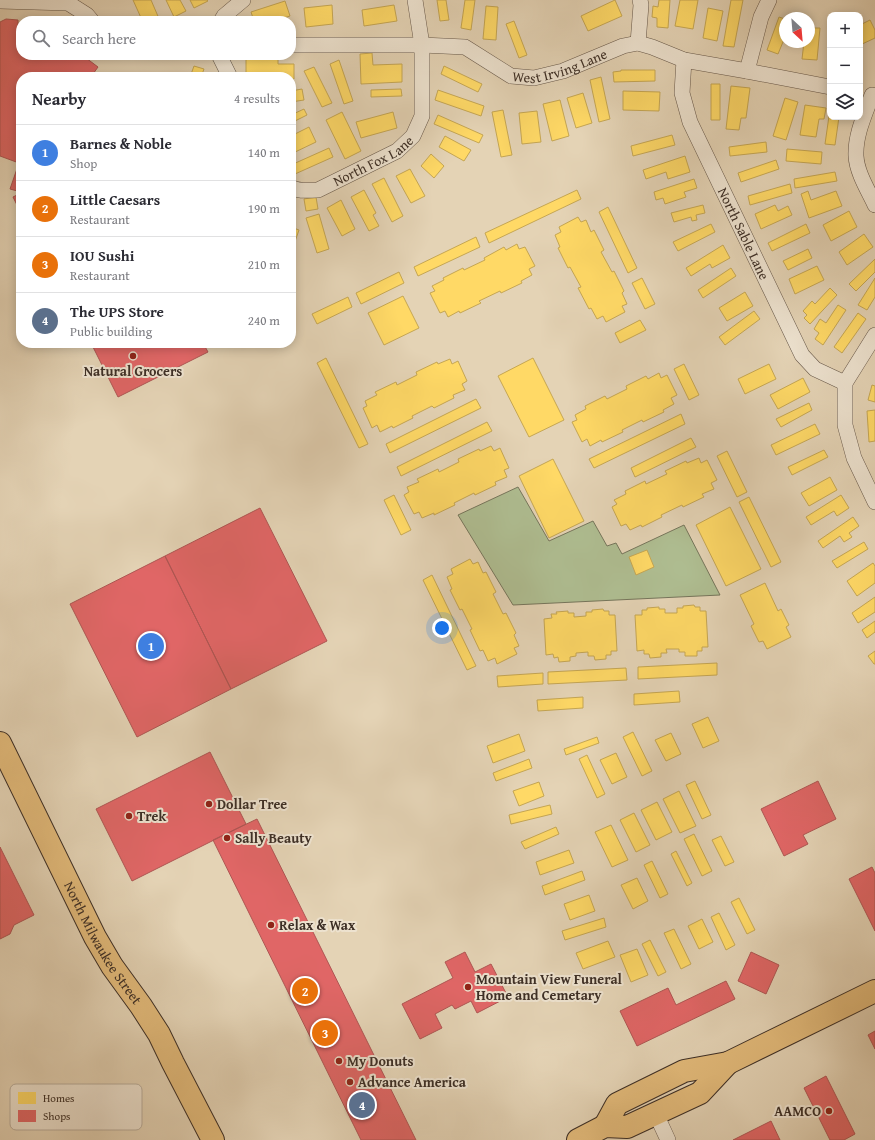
<!DOCTYPE html>
<meta charset="utf-8">
<style>
:root{--surface:#fff;--page:#f7f7f7;--text:#2b2b33;--muted:#7c7c81;--line:#e1e1e2;--accent:#b45309}
body{margin:0;font-family:"Gentium Book Plus",serif;background:var(--page);color:var(--text)}
.controls{position:absolute;right:12px;top:12px;display:grid;overflow:hidden;border-radius:8px;box-shadow:0 2px 10px #0003}
.controls button{width:36px;height:36px;display:grid;place-items:center;padding:0;border:0;border-bottom:1px solid var(--line);background:var(--surface);color:var(--text);font:20px sans-serif}
.compass{position:absolute;left:779px;top:12px;width:36px;height:36px;border-radius:50%;background:var(--surface);box-shadow:0 2px 10px #0003;rotate:154deg}
.you{position:absolute;left:442px;top:628px;width:14px;height:14px;margin:-10px;border:3px solid #fff;border-radius:50%;background:#1a73e8;box-shadow:0 0 0 6px #1a73e833}
.badge{display:grid;place-items:center;width:26px;height:26px;border-radius:50%;background:var(--accent);color:#fff;font-size:13px;font-weight:700}
.pin{position:absolute;translate:-50% -50%;border:2px solid #fff;box-shadow:0 1px 4px #0006}
.list{margin:0;padding:0;list-style:none}
h2{display:flex;justify-content:space-between;align-items:center;height:52px;margin:0;padding:0 16px;font-size:17px}
h2 small{font-size:13px;font-weight:400;color:var(--muted)}
.list li{display:grid;grid-template-columns:26px 1fr auto;gap:12px;align-items:center;box-sizing:border-box;height:56px;padding:0 16px;border-top:1px solid var(--line)}
.list b{display:block;font-size:15px;white-space:nowrap}
.list p{margin:0;font-size:13px;white-space:nowrap;color:var(--muted)}
.list em{font-size:13px;font-style:normal;color:var(--muted)}
.icon{flex:none;width:22px;height:22px;fill:none;stroke:currentColor;stroke-width:2;stroke-linecap:round;stroke-linejoin:round}
.map{position:relative;flex:none;width:875px;height:1140px;overflow:hidden}
.search{position:absolute;background:var(--surface);box-shadow:0 2px 10px #0003;left:16px;top:16px;width:280px;height:44px;display:flex;align-items:center;gap:10px;box-sizing:border-box;padding:0 14px;border-radius:16px;color:var(--muted);font-size:15px}
.panel{position:absolute;background:var(--surface);box-shadow:0 2px 10px #0003;left:16px;top:72px;width:280px;height:276px;border-radius:16px}
.map>svg:first-child{display:block}
</style>
<div class="map">
<svg width="875" height="1140" viewBox="0 0 875 1140">
<rect width="100%" height="100%" fill="#e4d3b5"/>
<filter id="stains"><feTurbulence type="fractalNoise" baseFrequency=".005" numOctaves="4"/><feColorMatrix values="0 0 0 0 .2 0 0 0 0 .09 0 0 0 0 .02 0 0 0 .5 -.17"/></filter>
<radialGradient id="worn" r=".72"><stop offset=".6" stop-color="#630" stop-opacity="0"/><stop offset="1" stop-color="#630" stop-opacity=".3"/></radialGradient>
<path fill="#afbe92" stroke="#76765c" d="M518,487L549,541L593,521L607,546L616,543L622,554L684,525L720,595L513,605L458,515Z"/>
<path fill="#ffd966" stroke="#c5a653" d="M133,0H151L160,21H148L147,18L142,20Z
M166,0H180L186,11L174,17Z
M190,0H207L208,1L194,8Z
M437,0H446L449,20L440,21Z
M465,0H475L471,30L461,28Z
M615,0L622,16L588,31L581,16Z
M659,0H670L668,28L657,27V18L652,17L653,6L658,7Z
M680,0H698L693,29L675,26Z
M731,0H743L734,47L723,46Z
M285,1L290,16L275,21H254L251,12Z
M332,5L333,24L306,27L304,8Z
M394,5L397,21L364,26L362,10Z
M486,6L498,7L496,40L483,39Z
M708,8L723,11L717,41L703,38Z
M779,17L785,19V37L778,54L767,50Z
M870,20L875,30V38L860,45V25Z
M514,21L527,55L519,58L506,24Z
M809,28H820L817,60L802,59L804,42H809Z
M372,53L373,65L402,64V82L361,84L360,54Z
M246,57H278V64H294V79H291V77H246Z
M339,60L353,101L344,104L330,64Z
M194,66L204,69L201,77H190Z
M444,66L482,84L478,92L441,74Z
M314,67L332,103L322,107L304,71Z
M621,70H655V81L614,82L613,72L621,71Z
M601,77L610,119L599,122L590,80Z
M711,84H720V120H711Z
M731,86L750,88L746,118H741L739,130L726,129Z
M302,89L304,100L291,102V91Z
M401,89L402,96L371,97V90Z
M438,90L484,106L481,116L435,100Z
M623,91L660,92L659,111L623,110Z
M583,93L592,123L576,128L567,98Z
M785,98L798,102L786,140L773,136Z
M560,100L569,136L552,141L543,104Z
M805,105L826,108L824,119H819L816,137L800,135Z
M304,109L307,115L291,123V115Z
M830,109V117H839L835,145L825,144Z
M503,110L512,155L501,157L492,112Z
M537,111L541,142L522,144L519,113Z
M342,112L361,151L345,159L326,120Z
M393,112L397,128L361,138L356,122Z
M438,115L483,135L479,143L434,124Z
M309,127L316,142L291,154V136Z
M672,135L675,145L633,156L631,146Z
M445,136L471,150L464,161L439,147Z
M766,142L767,152L730,156L729,147Z
M329,148L333,157L295,174L291,165Z
M787,149L822,152L821,164L786,161Z
M431,154L444,166L434,178L421,166Z
M685,156L690,172L668,179L666,172L646,179L643,170Z
M776,160L779,169L741,182L738,173Z
M410,169L425,196L411,203L396,176Z
M835,172L837,181L795,188L794,179Z
M384,178L403,216L392,222L372,184Z
M694,179L697,188L684,192L686,197L665,204L663,198L656,200L654,192Z
M790,184L792,193L750,205L748,196Z
M364,190L376,213L373,215L379,226L369,231L351,197Z
M577,190L581,199L489,243L485,233Z
M808,191L811,200L836,191L842,206L809,218L801,194Z
M316,197L318,209L306,211L304,199Z
M341,200L355,229L342,236L327,208Z
M703,205L705,213L696,215L697,220L692,221L691,217L674,222L671,213Z
M775,205L778,211L788,206L792,215L761,229L755,214Z
M608,207L637,268L628,273L599,212Z
M849,211L857,227L831,241L823,225Z
M319,214L329,249L317,253L306,218Z
M578,217L581,222L586,220L591,232L594,230L604,250L601,252L612,272L614,271L624,291L622,293L627,304L622,306L625,312L606,322L603,316L597,319L591,308L589,309L578,288L581,287L570,267L568,268L558,248L560,247L555,235L561,232L559,227Z
M711,224L715,232L678,251L673,242Z
M806,224L810,233L772,251L768,243Z
M291,227L299,230L291,253Z
M864,234L873,247L847,265L839,252Z
M476,237L480,247L418,276L414,267Z
M517,244L519,249L525,247L535,266L529,269L532,275L521,281L522,283L501,293L500,291L479,301L481,303L460,313L459,311L448,317L445,311L440,313L430,293L435,291L432,286L444,280L443,278L463,268L464,270L485,260L484,258L504,247L506,250Z
M723,245L730,258L712,268L710,264L691,276L686,268Z
M808,249L812,258L788,270L783,261Z
M875,259V272L856,291L849,284Z
M817,266L824,280L795,294L789,279Z
M731,268L736,276L703,298L698,290Z
M399,272L404,283L361,304L356,293Z
M642,278L655,304L645,309L632,283Z
M875,278V297L867,310L858,305Z
M830,288L837,295L810,324L804,318L807,315L803,311L812,301L815,304Z
M745,292L753,306L727,321L719,308Z
M403,296L419,328L384,345L368,313Z
M348,297L352,307L317,324L312,314Z
M838,305L846,310L823,345L815,339L819,333L814,329L820,319L826,323Z
M754,311L760,319L725,345L719,337Z
M858,313L866,319L842,353L834,347Z
M640,320L646,330L620,343L615,333Z
M326,358L368,444L359,448L317,363Z
M533,358L564,420L529,437L498,376Z
M450,359L452,364L458,361L467,381L462,384L465,390L453,395L454,398L434,408L432,406L412,416L413,418L393,428L392,426L380,432L377,425L372,428L363,408L367,406L365,401L377,395L375,392L396,382L397,385L417,375L416,372L437,362L438,364Z
M684,364L699,395L689,400L674,369Z
M769,364L776,379L745,394L738,379Z
M659,373L661,378L667,375L677,395L671,398L674,404L663,410L664,412L643,422L642,420L622,430L623,432L602,442L601,440L590,446L587,439L582,442L572,422L577,420L575,415L586,409L585,406L605,396L607,399L627,389L626,386L646,376L648,379Z
M803,378L810,392L778,409L770,395Z
M872,385L875,386V402L868,400Z
M476,399L481,408L390,453L386,444Z
M809,403L812,410L781,427L776,419Z
M875,410V441L869,442L867,411Z
M681,414L685,424L594,468L589,459Z
M487,422L492,431L401,476L397,467Z
M815,424L820,434L776,455L771,445Z
M691,438L696,447L635,477L631,468Z
M491,446L494,451L500,448L509,468L504,470L507,477L495,482L496,485L475,495L474,493L454,503L455,505L434,515V513L422,518L419,512L414,514L404,495L409,492L407,487L419,482L417,479L438,469L439,472L459,462L458,459L479,449L480,451Z
M824,450L828,457L792,475L788,467Z
M727,451L747,492L737,497L717,456Z
M699,458L701,463L707,460L717,480L711,483L714,489L702,494L704,497L683,507L682,505L661,515L662,517L642,527L641,525L630,530L626,524L621,526L612,507L617,504L614,500L626,494L625,491L645,481L646,484L667,474L665,471L686,461L687,463Z
M553,459L584,521L549,538L519,476Z
M830,477L837,490L809,506L801,493Z
M394,495L411,530L401,535L384,500Z
M841,495L849,508L837,516L834,511L811,525L806,517Z
M749,497L781,562L771,567L739,502Z
M730,507L761,569L726,586L696,525Z
M853,517L859,526L849,533L852,537L844,542L840,536L823,548L818,541Z
M864,542L868,549L837,568L832,561Z
M647,550L654,567L636,575L629,557Z
M470,559L473,564L478,562L483,573L486,572L496,592L493,594L503,614L506,613L516,633L514,635L519,646L514,648L517,654L497,664L495,658L488,661L483,650L480,651L470,630L472,629L462,609L460,610L450,590L452,589L447,577L453,574L451,569Z
M873,563L875,566V583L857,596L847,581Z
M432,575L476,666L467,670L423,580Z
M765,583L778,611L781,609L789,625L786,627L791,637L767,649L763,641L759,642L751,626L754,624L740,595Z
M875,597V612L858,623L852,613Z
M694,605L695,607H700V611H706L708,647H702V651H697V656H685V652H679V649H666L667,653H661V657L650,658L649,654H644V650L637,651L635,615H642V610H647V608L659,607V609H665V613H677V608H683V606Z
M603,609L604,611H609V615H615L617,651H611V655H606V659L595,660L594,656H588V652L576,653V656L570,657V661L559,662L558,657L554,658L553,654L546,655L544,619L552,618L551,614H557L556,612L568,611V613H574V617L586,616V612H592V610Z
M875,621V632L867,638L862,630Z
M875,651V664H874L868,656Z
M717,663V675L638,679V667Z
M626,668L627,680L548,684V672Z
M543,673V684L498,687L497,676Z
M679,691L680,702L634,705V694Z
M583,697V708L538,711L537,700Z
M708,717L719,741L703,748L692,724Z
M633,732L652,771L642,776L623,737Z
M671,733L681,754L666,761L655,740Z
M519,734L525,751L493,763L487,746Z
M597,737L599,743L566,755L564,749Z
M616,753L627,777L612,784L600,760Z
M587,755L605,794L597,798L579,759Z
M529,759L532,768L496,781L493,773Z
M695,781L711,815L702,819L686,785Z
M539,782L544,796L519,806L513,791Z
M679,791L696,826L680,833L663,799Z
M657,802L672,832L656,840L641,810Z
M550,805L552,814L511,824L509,815Z
M634,813L650,845L636,852L620,820Z
M611,825L628,860L612,867L595,832Z
M556,827L559,834L525,849L521,842Z
M694,834L712,871L702,876L684,839Z
M721,836L734,862L725,866L712,840Z
M569,850L574,863L540,875L536,862Z
M676,851L692,883L687,886L671,854Z
M652,861L668,894L660,898L644,865Z
M582,871L585,880L545,895L542,886Z
M637,878L648,901L633,909L621,885Z
M589,895L595,911L570,920L564,904Z
M739,898L755,930L747,934L731,902Z
M719,913L735,945L726,950L711,917Z
M604,918L606,927L565,940L562,931Z
M702,919L713,942L699,949L688,926Z
M674,929L691,964L681,969L664,933Z
M650,940L666,972L658,976L642,944Z
M608,941L615,957L583,969L576,953Z
M637,949L648,975L631,982L620,955Z"/>
<path fill="#e06666" stroke="#af5653" d="M6,19L18,20V26L21,27V55H88L86,58L98,67L93,74L97,77H21V192L10,189L19,163L0,156V22Z
M21,193V213L13,197Z
M91,343H203L208,352L118,397Z
M260,508L327,641L231,689L165,556Z
M165,556L231,689L137,737L70,604Z
M210,752L246,824L132,881L96,809Z
M818,781L836,819L803,835L808,844L784,856L761,809Z
M257,819L416,1140H361L213,840Z
M0,847L34,915L14,925L10,934L0,939Z
M872,867L875,873V931L849,879Z
M465,952L475,972L491,964L508,997L477,1013L471,1001L455,1009L452,1005L435,1014L442,1028L420,1039L402,1004L453,978L445,962Z
M751,952L779,965L766,994L738,981Z
M726,981L735,999L637,1046L620,1011L668,988L676,1005Z
M875,1031V1049L868,1035Z
M826,1076L855,1134L844,1140H830L804,1088Z
M771,1121L780,1140H733Z"/>
<g fill="none" stroke-linecap="round" stroke-linejoin="round">
<defs>
<g id="minor">
<path d="M0,1L68,3L87,15L92,21"/>
<path d="M221,21L224,16L243,0"/>
<path d="M638,43L641,5L640,0"/>
<path id="s1" d="M291,45H422L465,47L511,76L534,78L563,71L623,46L638,43L652,47L684,60L747,71L830,87"/>
<path d="M219,55L230,77"/>
<path id="s2" d="M684,60L682,93L690,122L802,355L815,369L845,383"/>
<path d="M747,71L761,17L769,0"/>
<path d="M872,95C865,114 855,135 856,156C857,173 868,190 875,205"/>
<path id="s3" d="M291,187C299,192 309,190 318,190L397,151L413,136L422,116V45L415,0"/>
<path d="M875,335L845,383V425L854,458L875,502"/>
<path d="M656,1114L668,1140"/>
</g>
<g id="primary">
<path id="s4" d="M0,743L95,937L112,966L141,1006L159,1034L173,1063L213,1140"/>
<path d="M605,1126L617,1104L684,1071L728,1063L875,991"/>
<path d="M578,1140L605,1126L627,1127L700,1093L728,1063"/>
</g>
</defs>
<use href="#minor" stroke="#67584a" stroke-width="16"/>
<use href="#primary" stroke="#3d2f26" stroke-width="24"/>
<use href="#minor" stroke="#ede2cf" stroke-width="15"/>
<use href="#primary" stroke="#e2ba7a" stroke-width="22"/>
</g>
<g fill="#8f2418" stroke="#ede2cf" stroke-width="1.5">
<circle cx="133" cy="356" r="4"/>
<circle cx="209" cy="804" r="4"/>
<circle cx="129" cy="816" r="4"/>
<circle cx="227" cy="838" r="4"/>
<circle cx="271" cy="925" r="4"/>
<circle cx="468" cy="987" r="4"/>
<circle cx="339" cy="1061" r="4"/>
<circle cx="350" cy="1082" r="4"/>
<circle cx="829" cy="1111" r="4"/>
</g>
<g text-anchor="middle" dominant-baseline="central" stroke-width="4" stroke-linejoin="round" paint-order="stroke">
<g font-size="14" fill="#3d2f26" stroke="#ede2cf">
<text stroke="none"><textPath href="#s1" startOffset="279">West Irving Lane</textPath></text>
<text stroke="none"><textPath href="#s3" startOffset="90">North Fox Lane</textPath></text>
<text stroke="none"><textPath href="#s2" startOffset="187">North Sable Lane</textPath></text>
<text stroke="none"><textPath href="#s4" startOffset="225">North Milwaukee Street</textPath></text>
</g>
<g font-size="14" font-weight="bold" fill="#3d2f26" stroke="#ede2cf" text-anchor="start">
<text x="133" y="371" text-anchor="middle">Natural Grocers</text>
<text x="217" y="804">Dollar Tree</text>
<text x="137" y="816">Trek</text>
<text x="235" y="838">Sally Beauty</text>
<text x="279" y="925">Relax &amp; Wax</text>
<text x="476" y="979">Mountain View Funeral<tspan x="476" dy="16">Home and Cemetary</tspan></text>
<text x="347" y="1061">My Donuts</text>
<text x="358" y="1082">Advance America</text>
<text x="821" y="1111" text-anchor="end">AAMCO</text>
</g>
</g>
<rect x="10" y="1084" width="132" height="46" rx="6" fill="#ede2cf" stroke="#b8ac9c" stroke-width="1"/>
<rect x="18" y="1092" width="18" height="12" fill="#ffd966"/>
<rect x="18" y="1110" width="18" height="12" fill="#e06666"/>
<g font-size="11" fill="#3d2f26">
<text x="43" y="1102">Homes</text>
<text x="43" y="1120">Shops</text>
</g>
<rect width="100%" height="100%" filter="url(#stains)"/>
<rect width="100%" height="100%" fill="url(#worn)"/>
</svg>
<div class="controls">
<button>+</button>
<button>−</button>
<button><svg class="icon" aria-label="layers" viewBox="0 0 24 24"><path d="M12 4l9 5-9 5-9-5zM3 14l9 5 9-5"/></svg></button>
</div>
<svg class="compass" viewBox="-18 -18 36 36"><path d="M0-13l5 13h-10z" fill="#e53935"/><path d="M0 13l5-13h-10z" fill="#7c7c81"/></svg>
<div class="you"></div>
<div class="pin badge" style="left:151px;top:646px;background:#3f7fe0">1</div>
<div class="pin badge" style="left:305px;top:991px;background:#e8710a">2</div>
<div class="pin badge" style="left:325px;top:1033px;background:#e8710a">3</div>
<div class="pin badge" style="left:362px;top:1105px;background:#5c6f8a">4</div>
<div class="search"><svg class="icon" aria-label="search" viewBox="0 0 24 24"><circle cx="10" cy="10" r="6"/><path d="M15 15l6 6"/></svg>Search here</div>
<section class="panel">
<h2>Nearby<small>4 results</small></h2>
<ul class="list">
<li><span class="badge" style="background:#3f7fe0">1</span><div><b>Barnes &amp; Noble</b><p>Shop</p></div><em>140 m</em></li>
<li><span class="badge" style="background:#e8710a">2</span><div><b>Little Caesars</b><p>Restaurant</p></div><em>190 m</em></li>
<li><span class="badge" style="background:#e8710a">3</span><div><b>IOU Sushi</b><p>Restaurant</p></div><em>210 m</em></li>
<li><span class="badge" style="background:#5c6f8a">4</span><div><b>The UPS Store</b><p>Public building</p></div><em>240 m</em></li>
</ul>
</section>
</div>
